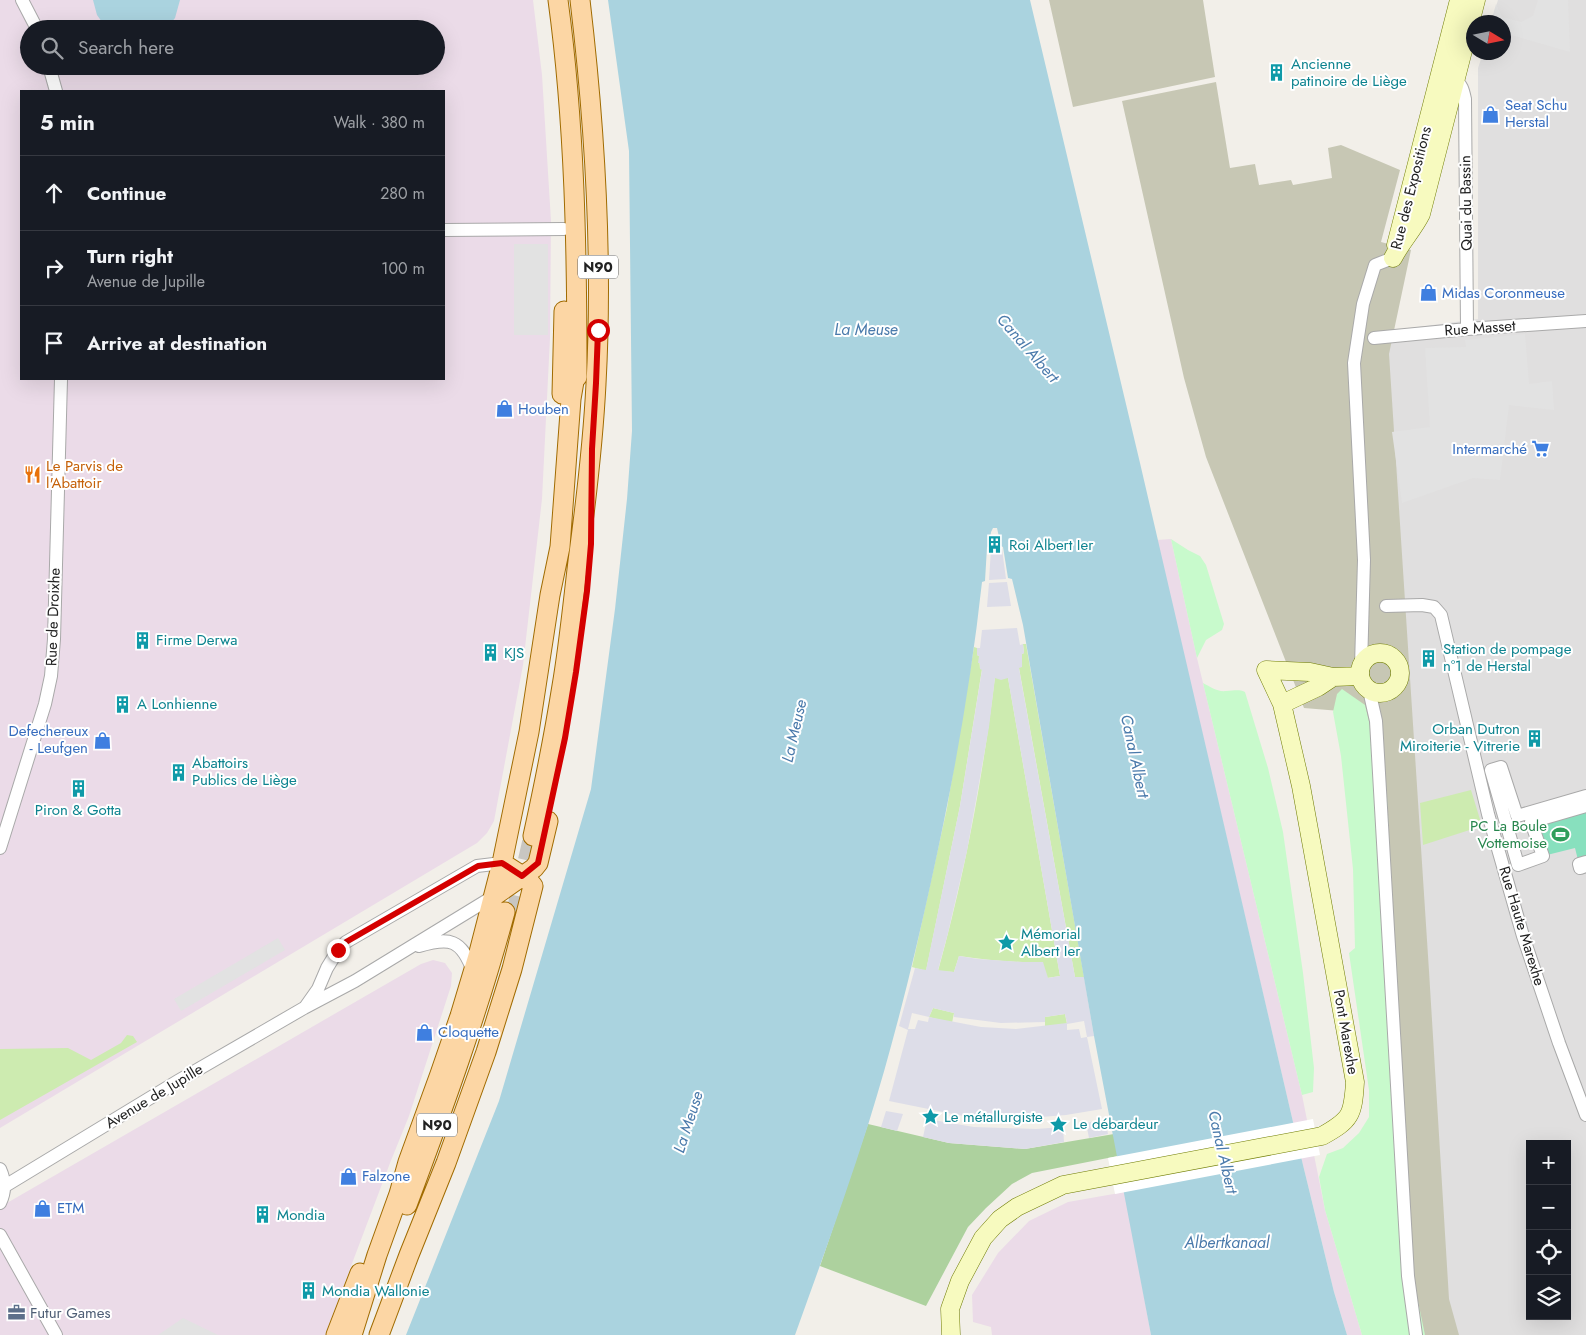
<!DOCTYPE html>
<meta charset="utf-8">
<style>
:root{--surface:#171b24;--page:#20242c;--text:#f1f3f6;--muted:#9ea1a6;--line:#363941}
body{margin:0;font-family:Jost,sans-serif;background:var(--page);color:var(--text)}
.controls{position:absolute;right:15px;bottom:15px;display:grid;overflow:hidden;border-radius:0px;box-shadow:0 5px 20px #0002}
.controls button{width:45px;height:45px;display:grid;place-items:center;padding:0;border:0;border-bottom:1px solid var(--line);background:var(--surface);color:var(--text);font:25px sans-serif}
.compass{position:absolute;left:1466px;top:15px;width:45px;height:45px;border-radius:50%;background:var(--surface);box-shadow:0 5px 20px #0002;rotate:100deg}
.stop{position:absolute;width:15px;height:15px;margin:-11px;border:4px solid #d40000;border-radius:50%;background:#fff}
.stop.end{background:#d40000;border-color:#fff;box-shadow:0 1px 5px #0008}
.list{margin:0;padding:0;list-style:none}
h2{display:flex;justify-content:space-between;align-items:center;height:65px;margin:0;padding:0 20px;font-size:21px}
h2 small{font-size:16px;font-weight:400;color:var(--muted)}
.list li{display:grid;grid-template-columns:32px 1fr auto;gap:15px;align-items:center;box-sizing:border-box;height:75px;padding:0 20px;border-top:1px solid var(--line)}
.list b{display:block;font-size:19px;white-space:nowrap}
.list p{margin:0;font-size:16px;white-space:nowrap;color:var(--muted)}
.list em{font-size:16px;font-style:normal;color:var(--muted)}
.icon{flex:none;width:28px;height:28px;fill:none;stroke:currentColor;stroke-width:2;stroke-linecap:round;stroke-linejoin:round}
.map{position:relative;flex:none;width:1586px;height:1335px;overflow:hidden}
.search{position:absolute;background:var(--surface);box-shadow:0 5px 20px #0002;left:20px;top:20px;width:425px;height:55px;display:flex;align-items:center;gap:12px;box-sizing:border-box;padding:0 18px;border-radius:28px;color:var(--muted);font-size:19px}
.panel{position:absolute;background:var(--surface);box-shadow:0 5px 20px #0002;left:20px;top:90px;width:425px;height:290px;border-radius:0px}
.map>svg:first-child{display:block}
</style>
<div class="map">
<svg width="1586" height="1335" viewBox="0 0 1586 1335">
<rect width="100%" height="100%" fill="#f2efe9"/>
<path fill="#e0dfdf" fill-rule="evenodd" d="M1498,0H1586V1335H1453L1443,1291L1383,368L1388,331L1478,319V68L1483,53L1504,52V22H1491ZM1530,1144H1567V1316H1530Z"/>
<path fill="#ebdbe8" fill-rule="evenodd" d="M0,0H533L542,75L551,221L550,338L542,499L523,665L494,821L487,833L477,843L0,1128ZM29,29H436V66H29ZM21,91H444V379H21Z
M1171,539L1197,658L1302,1095L1325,1210L1362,1335H1347L1334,1292L1303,1165L1157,540Z
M433,960L445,963L452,973L451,986L409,1116L390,1163L325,1335H0V1207L421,964Z
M1125,1192L1151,1335H992L991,1327L973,1322L972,1295L998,1253L1029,1221L1068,1202Z"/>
<path fill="#c7c7b4" d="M1049,0H1203L1215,77L1073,107Z
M1216,82L1230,168L1255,164L1259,185L1291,180L1293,185L1332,178L1328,148L1341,145L1400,170L1381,242L1411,250L1389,354L1429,971L1449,1299L1459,1335H1407L1352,712L1304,708L1206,457L1184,378L1122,101Z"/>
<path fill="#cdebb0" d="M1023,644H1026L1084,977H1075L1019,668L1022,654L1024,653Z
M974,647L977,648V655L979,656L980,669H982L960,806L926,971L912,967L947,808Z
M995,677L1008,678L1060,976L1047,978L1042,962C1014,963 987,960 959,956L954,972L938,971C965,874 983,776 995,677Z
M1471,790L1482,826L1423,845L1420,803Z
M933,1008L954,1013L952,1023L929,1017Z
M1065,1014L1067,1024L1045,1027V1017Z
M127,1035L133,1036L137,1042L0,1120V1049L68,1048L91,1060L121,1043Z"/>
<path fill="#add19e" d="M868,1124L949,1143L1025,1149L1114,1134L1118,1156L1032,1173L1012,1184L986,1208L968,1227L926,1306L820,1266Z"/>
<path fill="#c8facc" d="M1171,539L1188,550L1200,556L1206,565L1224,624L1222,630L1206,640L1197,658Z
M1203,683C1211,687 1217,692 1226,691C1234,691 1238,689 1245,692L1268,768L1283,832L1303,973L1314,1068L1313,1092L1302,1095Z
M1342,689L1365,705L1387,796L1412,1272L1425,1335H1362L1325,1210L1319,1177L1327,1154L1343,1148L1359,1133L1369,1117V1090L1349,953L1355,948L1353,869L1341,756L1333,712L1337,694Z"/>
<path fill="#88e0be" d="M1586,806V862L1579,864L1575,848L1543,856L1531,822Z"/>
<path fill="#e2e2e2" d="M1538,0H1568L1570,52L1504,33V22H1491L1496,4L1502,17L1521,22L1533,16Z
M514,244H548V335H514Z
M1525,334L1529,384L1552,381L1554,410L1509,405L1500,480L1473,478L1402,503L1392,432L1430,427L1425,348L1466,347L1465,340Z
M278,938L285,950L181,1011L174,999Z
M183,1318L218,1335H158Z"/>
<path fill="#dddde8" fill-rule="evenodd" d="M991,549H1002L1006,579L989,580Z
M1007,582L1011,606L987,607L989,583Z
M1017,628L1020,645L1023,644L1024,653L1022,654V667L1019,668L1021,680L1075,977H1084L1094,1036L1087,1037L1102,1109L1066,1115L1015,1119L968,1117L889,1101L908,1030L899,1026L915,968L926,970L960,806L982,670L980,669V663H978L979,656L977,655V648H980L982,630ZM995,678L1001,680L1008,678L1060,976L1048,978L1043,962H1022L978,959L959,956L954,972L938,970L948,933L967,851L989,727ZM933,1008L954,1013V1017L1001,1023L1045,1022V1017L1065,1014L1067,1023L1016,1029L981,1027L929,1017ZM912,1013L929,1017L928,1022L918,1020L915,1029H908ZM1084,1021L1087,1037L1081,1038L1079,1029L1067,1030V1024Z
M886,1111L903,1114L897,1131L881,1127Z
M927,1119L974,1127L1036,1129L1063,1127L1064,1142L1025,1149L949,1143L923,1137Z
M1105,1119L1108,1134L1089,1138L1086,1123Z"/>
<path fill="#aad3df" d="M93,0H180L175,18L166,29H107L97,15Z
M608,0H1030L1140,463L1303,1165L1334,1292L1347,1335H1151L1094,1036L1023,625L1012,579L1008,578L1003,547L1001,546L997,528H993L991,532L989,546L987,547L985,581L982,582C971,683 953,783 931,882C913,964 893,1045 868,1125C846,1195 820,1265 795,1335H406L499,1101L591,789L615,609L627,499L632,431L629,151Z"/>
<path fill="#fff" d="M1313,1119L1320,1155L1115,1194L1108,1158Z"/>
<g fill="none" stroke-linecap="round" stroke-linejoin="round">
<path stroke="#c8c6c1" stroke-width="19" stroke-dasharray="19 9" stroke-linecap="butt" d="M515,915L533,836"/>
<defs>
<path id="street" d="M22,0L37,29
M49,66L56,91
M1455,80C1462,85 1463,90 1465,99L1467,329
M444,230L564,229
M1374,338L1467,329L1586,321
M1386,606L1422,605L1434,607L1441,615L1488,814L1523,936L1559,1043L1586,1115
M1361,666L1364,560L1354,363L1363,304L1375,265L1393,258
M1369,690L1376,721L1408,1276L1416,1335
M1586,796L1517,816L1501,767L1491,770L1518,865L1543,856L1531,822L1586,806
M0,848L45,704L51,676L54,639L61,379
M1586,862L1579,864L1580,868L1586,866
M419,946C450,937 461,939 473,971
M306,1006L318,989L327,968L338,950L346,942L477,866L502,863
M0,1169C5,1180 6,1191 0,1203
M5,1186L178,1081L304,1008L355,981L494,896
M0,1235L56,1335"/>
<path id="secondary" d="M1396,245L1459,0
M1393,258C1401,242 1413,230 1421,214L1476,0
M1360 673a20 20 0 1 1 40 0a20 20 0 1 1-40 0Z
M1282,704L1318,687L1333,677
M951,1335L950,1309L960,1281L983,1238L1000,1219L1017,1207L1063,1185L1322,1136C1351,1120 1353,1115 1355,1082L1301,786L1282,704L1266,670L1310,672L1333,677L1360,676"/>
<path id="primary" d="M558,0C575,125 577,251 577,377
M562,394L564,311
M533,836C544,786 554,736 562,686C569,645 573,603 578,561C586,502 593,443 596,384C603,256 595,127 580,0
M494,896L534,868L538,863L548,821
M407,1205C443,1109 478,1012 505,912
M336,1335L360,1273
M352,1335L377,1255L399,1194L408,1162L440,1074L460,1016L478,956L502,863L529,732L550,595L560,547L571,399L577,364
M379,1335L409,1255L446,1163L486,1052L512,969L533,886L527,879L502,863"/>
</defs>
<use href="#street" stroke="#a9a9a9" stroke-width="14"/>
<use href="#secondary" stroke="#707d05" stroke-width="19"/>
<use href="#primary" stroke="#a06b00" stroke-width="21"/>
<use href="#street" stroke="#fff" stroke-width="12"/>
<use href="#secondary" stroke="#f7fabf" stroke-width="18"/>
<use href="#primary" stroke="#fcd6a4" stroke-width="19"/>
</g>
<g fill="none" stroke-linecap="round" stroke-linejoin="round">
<path stroke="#d40000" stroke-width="6" d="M338,950L346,942L478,866L502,863L522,876L538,863L565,738L576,672L587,591L591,544L592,449L596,383L598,330"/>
</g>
<defs>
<symbol id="building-bare" viewBox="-9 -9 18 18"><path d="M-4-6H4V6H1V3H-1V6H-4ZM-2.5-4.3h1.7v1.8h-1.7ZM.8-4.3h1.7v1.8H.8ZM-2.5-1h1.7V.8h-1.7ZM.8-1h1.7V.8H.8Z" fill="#0f9aa8" stroke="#fff" stroke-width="2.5" paint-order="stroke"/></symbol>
<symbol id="shop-bare" viewBox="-9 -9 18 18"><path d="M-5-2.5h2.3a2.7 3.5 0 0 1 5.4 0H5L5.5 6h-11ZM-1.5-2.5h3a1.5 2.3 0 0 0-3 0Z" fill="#3f7fe0" stroke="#fff" stroke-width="2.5" paint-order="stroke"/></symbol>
<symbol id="supermarket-bare" viewBox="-9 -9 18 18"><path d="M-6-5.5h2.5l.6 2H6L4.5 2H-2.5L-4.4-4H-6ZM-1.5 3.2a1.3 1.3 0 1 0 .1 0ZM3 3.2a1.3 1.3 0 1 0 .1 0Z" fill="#3f7fe0" stroke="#fff" stroke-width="2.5" paint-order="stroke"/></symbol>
<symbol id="restaurant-bare" viewBox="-9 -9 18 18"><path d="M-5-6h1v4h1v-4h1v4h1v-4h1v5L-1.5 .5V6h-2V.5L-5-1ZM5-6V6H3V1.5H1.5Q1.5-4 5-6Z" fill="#e8710a" stroke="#fff" stroke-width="2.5" paint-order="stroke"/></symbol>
<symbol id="stadium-bare" viewBox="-9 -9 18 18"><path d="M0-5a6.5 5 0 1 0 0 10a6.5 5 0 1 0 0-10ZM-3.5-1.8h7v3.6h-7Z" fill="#2e9e5b" stroke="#fff" stroke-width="2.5" paint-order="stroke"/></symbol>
<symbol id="sight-bare" viewBox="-9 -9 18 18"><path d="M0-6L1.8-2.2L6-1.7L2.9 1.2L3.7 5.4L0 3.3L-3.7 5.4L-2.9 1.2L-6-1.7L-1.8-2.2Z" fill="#0f9aa8" stroke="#fff" stroke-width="2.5" paint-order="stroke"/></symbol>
<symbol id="office-bare" viewBox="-9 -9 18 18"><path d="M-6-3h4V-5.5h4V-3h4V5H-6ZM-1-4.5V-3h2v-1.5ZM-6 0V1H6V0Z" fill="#5c6f8a" stroke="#fff" stroke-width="2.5" paint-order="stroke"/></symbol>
</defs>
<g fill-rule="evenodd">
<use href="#building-bare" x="1264" y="60" width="25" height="25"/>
<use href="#shop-bare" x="1478" y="102" width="25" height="25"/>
<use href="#shop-bare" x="1416" y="280" width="25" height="25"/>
<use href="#shop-bare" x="492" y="396" width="25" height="25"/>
<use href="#supermarket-bare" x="1528" y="436" width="25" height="25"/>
<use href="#restaurant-bare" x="20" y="462" width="25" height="25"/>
<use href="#building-bare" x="982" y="532" width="25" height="25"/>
<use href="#building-bare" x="130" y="628" width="25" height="25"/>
<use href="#building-bare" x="478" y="640" width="25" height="25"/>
<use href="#building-bare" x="1416" y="646" width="25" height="25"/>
<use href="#building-bare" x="110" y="692" width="25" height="25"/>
<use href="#building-bare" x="1522" y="726" width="25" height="25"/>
<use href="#shop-bare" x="90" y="728" width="25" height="25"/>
<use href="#building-bare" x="166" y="760" width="25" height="25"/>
<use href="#building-bare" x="66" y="776" width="25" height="25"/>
<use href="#stadium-bare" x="1548" y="822" width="25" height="25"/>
<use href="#sight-bare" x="994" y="930" width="25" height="25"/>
<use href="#shop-bare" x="412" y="1020" width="25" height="25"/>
<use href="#sight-bare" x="918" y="1104" width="25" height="25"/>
<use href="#sight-bare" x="1046" y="1112" width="25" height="25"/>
<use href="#shop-bare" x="336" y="1164" width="25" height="25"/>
<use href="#shop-bare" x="30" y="1196" width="25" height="25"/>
<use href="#building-bare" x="250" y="1202" width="25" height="25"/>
<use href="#building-bare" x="296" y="1278" width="25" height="25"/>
<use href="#office-bare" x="4" y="1300" width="25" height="25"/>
</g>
<g text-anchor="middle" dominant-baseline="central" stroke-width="4" stroke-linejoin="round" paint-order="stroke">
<g fill="#fff" stroke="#646464" stroke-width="1">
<rect x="578" y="255.5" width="40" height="23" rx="4"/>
<rect x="417" y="1113.5" width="40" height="23" rx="4"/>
</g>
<g font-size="14" font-weight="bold" fill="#222">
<text x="598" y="267">N90</text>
<text x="437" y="1125">N90</text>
</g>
<g font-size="15" fill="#0d838f" stroke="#fff" text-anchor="start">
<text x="1291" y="64">Ancienne<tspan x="1291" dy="17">patinoire de Liège</tspan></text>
<text x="1009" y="545">Roi Albert Ier</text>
<text x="156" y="640">Firme Derwa</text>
<text x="1443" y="649">Station de pompage<tspan x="1443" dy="17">n°1 de Herstal</tspan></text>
<text x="504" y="653">KJS</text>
<text x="137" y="704">A Lonhienne</text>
<text x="1520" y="729" text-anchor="end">Orban Dutron<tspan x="1520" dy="17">Miroiterie - Vitrerie</tspan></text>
<text x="192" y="763">Abattoirs<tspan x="192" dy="17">Publics de Liège</tspan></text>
<text x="78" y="810" text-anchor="middle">Piron &amp; Gotta</text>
<text x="1021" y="934">Mémorial<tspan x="1021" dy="17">Albert Ier</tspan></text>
<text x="944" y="1117">Le métallurgiste</text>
<text x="1073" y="1124">Le débardeur</text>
<text x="277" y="1215">Mondia</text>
<text x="322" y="1291">Mondia Wallonie</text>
</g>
<g font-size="15" fill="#366cbe" stroke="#fff" text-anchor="start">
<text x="1505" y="105">Seat Schu<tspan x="1505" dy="17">Herstal</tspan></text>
<text x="1442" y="293">Midas Coronmeuse</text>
<text x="518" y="409">Houben</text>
<text x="1527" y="449" text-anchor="end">Intermarché</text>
<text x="88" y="731" text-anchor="end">Defechereux<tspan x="88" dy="17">- Leufgen</tspan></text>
<text x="438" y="1032">Cloquette</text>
<text x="362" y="1176">Falzone</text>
<text x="57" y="1208">ETM</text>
</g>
<g font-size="15" fill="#222" stroke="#fff">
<text transform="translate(1411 188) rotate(-76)">Rue des Expositions</text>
<text transform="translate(1466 203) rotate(-91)">Quai du Bassin</text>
<text transform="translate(1480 328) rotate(-4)">Rue Masset</text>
<text transform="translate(53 617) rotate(-88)">Rue de Droixhe</text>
<text transform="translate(1522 926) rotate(73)">Rue Haute Marexhe</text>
<text transform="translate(1346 1032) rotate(80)">Pont Marexhe</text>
<text transform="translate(154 1096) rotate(-31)">Avenue de Jupille</text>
</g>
<g font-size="15" fill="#c56008" stroke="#fff" text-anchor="start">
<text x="46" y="466">Le Parvis de<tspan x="46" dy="17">l'Abattoir</tspan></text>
</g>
<g font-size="15" fill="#27864d" stroke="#fff" text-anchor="end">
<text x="1547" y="826">PC La Boule<tspan x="1547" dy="17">Vottemoise</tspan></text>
</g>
<g font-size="15" fill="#4e5e75" stroke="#fff" text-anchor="start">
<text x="30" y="1313">Futur Games</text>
</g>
<g font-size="16" font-style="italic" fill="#4a7aab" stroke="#fff">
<text x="866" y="329">La Meuse</text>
<text transform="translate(1028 348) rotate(49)">Canal Albert</text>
<text transform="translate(794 731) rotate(-77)">La Meuse</text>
<text transform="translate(1135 756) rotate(78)">Canal Albert</text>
<text transform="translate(688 1122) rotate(-72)">La Meuse</text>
<text transform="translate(1223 1152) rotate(77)">Canal Albert</text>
<text x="1227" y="1242">Albertkanaal</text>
</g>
</g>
</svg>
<div class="controls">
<button>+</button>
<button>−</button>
<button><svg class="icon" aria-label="locate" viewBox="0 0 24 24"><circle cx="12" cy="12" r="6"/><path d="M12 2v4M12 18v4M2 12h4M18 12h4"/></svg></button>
<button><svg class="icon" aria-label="layers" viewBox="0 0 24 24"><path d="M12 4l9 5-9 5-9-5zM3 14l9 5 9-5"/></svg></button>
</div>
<svg class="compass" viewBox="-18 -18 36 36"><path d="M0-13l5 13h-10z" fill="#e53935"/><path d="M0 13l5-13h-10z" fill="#9ea1a6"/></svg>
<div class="stop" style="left:598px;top:330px"></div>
<div class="stop end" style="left:338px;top:950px"></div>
<div class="search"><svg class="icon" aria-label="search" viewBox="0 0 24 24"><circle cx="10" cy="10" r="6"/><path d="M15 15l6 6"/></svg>Search here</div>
<section class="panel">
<h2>5 min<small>Walk · 380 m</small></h2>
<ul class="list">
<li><svg class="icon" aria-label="ahead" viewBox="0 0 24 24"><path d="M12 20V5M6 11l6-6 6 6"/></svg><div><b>Continue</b></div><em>280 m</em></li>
<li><svg class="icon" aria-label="right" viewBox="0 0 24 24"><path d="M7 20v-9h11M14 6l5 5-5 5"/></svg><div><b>Turn right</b><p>Avenue de Jupille</p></div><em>100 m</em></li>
<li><svg class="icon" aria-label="arrive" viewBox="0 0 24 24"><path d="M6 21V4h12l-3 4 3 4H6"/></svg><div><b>Arrive at destination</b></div></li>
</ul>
</section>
</div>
